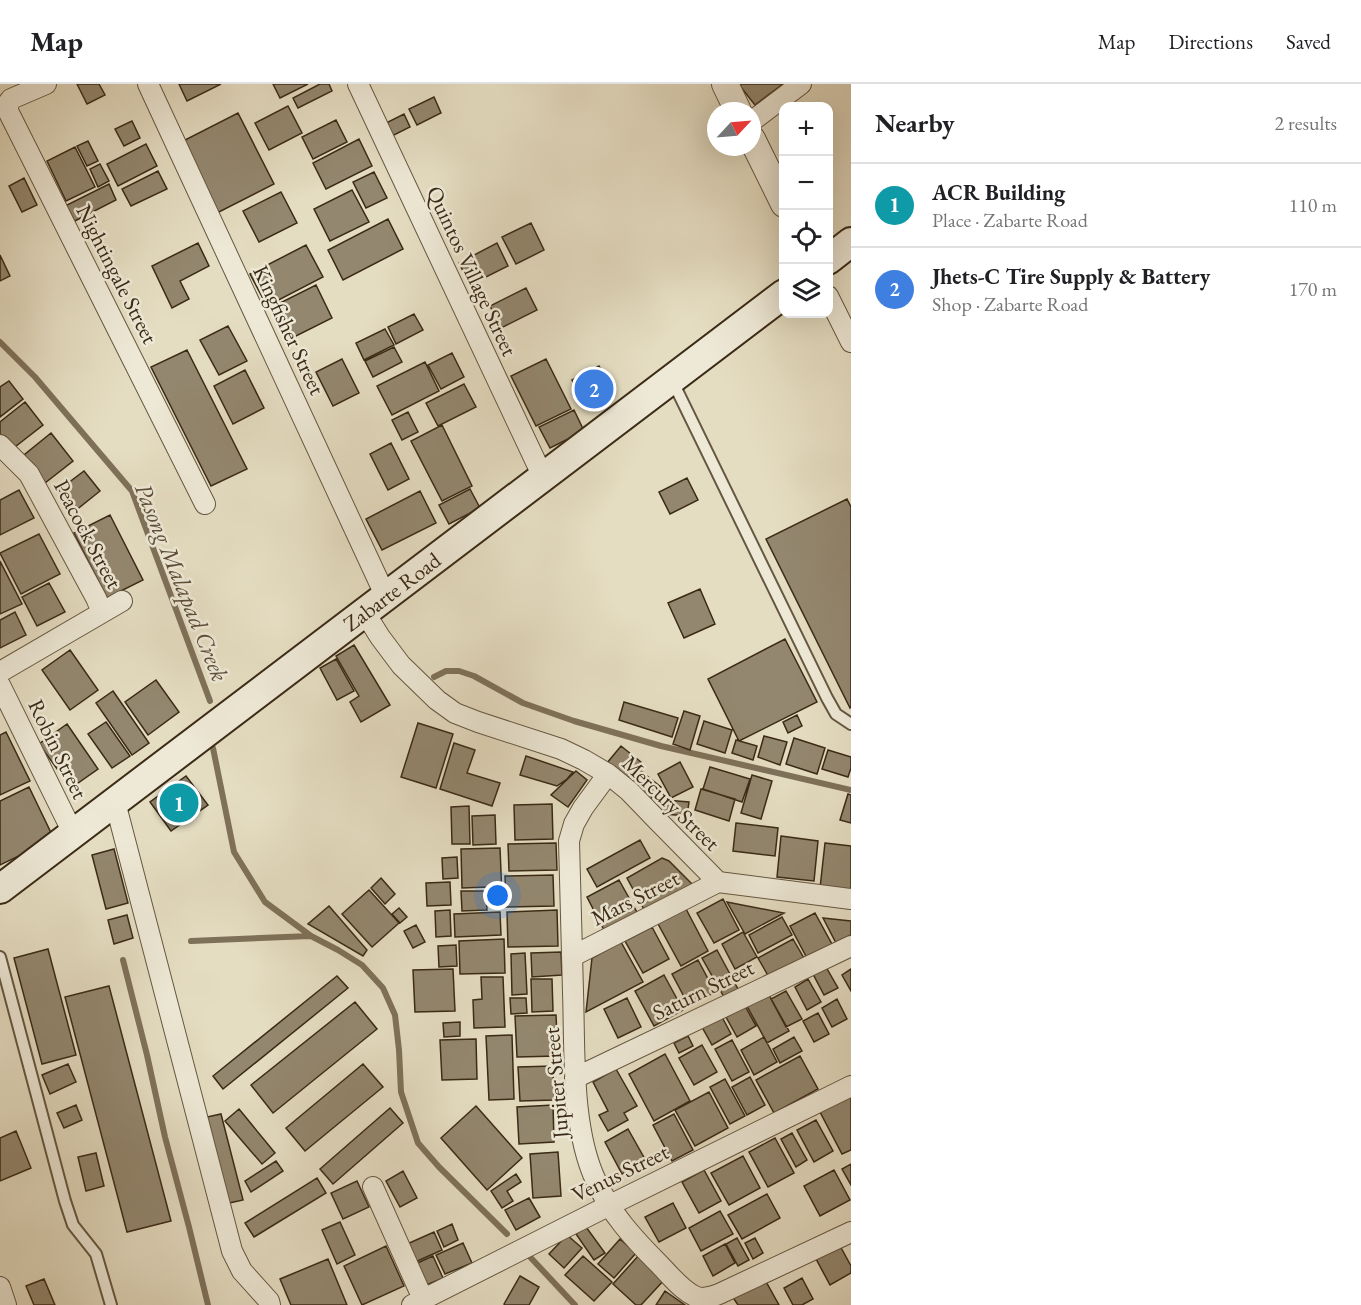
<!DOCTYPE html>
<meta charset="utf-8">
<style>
:root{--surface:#fff;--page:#f6f6f6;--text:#202124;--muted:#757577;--line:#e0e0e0;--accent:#8f2418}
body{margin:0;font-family:"EB Garamond",serif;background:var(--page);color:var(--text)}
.controls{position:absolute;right:18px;top:18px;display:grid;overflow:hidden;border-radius:12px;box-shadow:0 6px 24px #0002}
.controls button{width:54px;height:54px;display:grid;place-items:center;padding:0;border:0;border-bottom:2px solid var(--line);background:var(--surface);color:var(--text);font:30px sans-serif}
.compass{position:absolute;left:707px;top:18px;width:54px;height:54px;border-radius:50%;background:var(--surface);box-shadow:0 6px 24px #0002;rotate:64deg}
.you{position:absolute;left:498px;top:812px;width:21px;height:21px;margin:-15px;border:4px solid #fff;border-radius:50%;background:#1a73e8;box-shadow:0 0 0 9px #1a73e833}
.badge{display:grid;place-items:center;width:39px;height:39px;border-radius:50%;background:var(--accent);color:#fff;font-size:20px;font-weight:700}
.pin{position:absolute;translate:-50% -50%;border:3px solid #fff;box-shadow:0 2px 6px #0006}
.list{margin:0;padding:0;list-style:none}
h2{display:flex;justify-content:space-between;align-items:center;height:78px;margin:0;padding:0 24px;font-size:26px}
h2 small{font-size:20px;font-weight:400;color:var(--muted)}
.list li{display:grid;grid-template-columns:39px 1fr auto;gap:18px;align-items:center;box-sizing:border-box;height:84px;padding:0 24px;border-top:2px solid var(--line)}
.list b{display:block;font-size:22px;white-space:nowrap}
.list p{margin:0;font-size:20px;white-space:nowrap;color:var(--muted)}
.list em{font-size:20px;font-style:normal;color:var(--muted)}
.icon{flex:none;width:33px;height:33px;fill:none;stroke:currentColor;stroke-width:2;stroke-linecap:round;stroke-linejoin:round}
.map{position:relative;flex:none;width:851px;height:1221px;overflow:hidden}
header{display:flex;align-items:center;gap:36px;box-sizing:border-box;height:84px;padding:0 30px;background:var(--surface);border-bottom:2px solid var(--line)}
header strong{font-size:28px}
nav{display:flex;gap:33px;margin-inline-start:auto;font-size:21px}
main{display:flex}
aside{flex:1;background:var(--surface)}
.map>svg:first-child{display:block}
</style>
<header>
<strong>Map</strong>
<nav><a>Map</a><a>Directions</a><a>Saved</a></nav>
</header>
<main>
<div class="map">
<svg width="851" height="1221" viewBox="0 0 851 1221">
<rect width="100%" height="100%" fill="#e5ddc2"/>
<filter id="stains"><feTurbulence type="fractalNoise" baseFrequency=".00333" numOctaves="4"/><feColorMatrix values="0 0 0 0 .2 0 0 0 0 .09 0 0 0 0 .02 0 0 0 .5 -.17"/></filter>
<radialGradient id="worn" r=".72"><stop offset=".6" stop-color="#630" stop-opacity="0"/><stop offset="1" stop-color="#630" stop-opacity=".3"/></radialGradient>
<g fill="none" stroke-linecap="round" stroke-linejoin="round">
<path stroke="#7e715a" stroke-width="6" d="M0,258L35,293L132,407L210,617
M434,593L446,587H459L474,592L523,619L574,637L661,662L851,706
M213,664L234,768L265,818L311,852L338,866L362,881L383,904L395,931L399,966L401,1008L418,1059L439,1083L507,1150
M191,857L310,852
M123,876L147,971L165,1053L189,1143L208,1221
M531,1174L575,1221"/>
</g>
<path fill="#93876f" stroke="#3a2a16" stroke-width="1.5" d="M77,0H99L105,11L87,20Z
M179,0H221L187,17Z
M273,0H308L280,14Z
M320,0H329L332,7L298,24L293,14Z
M742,0H783L755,21L740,2Z
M434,13L441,29L417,41L409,25Z
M288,22L302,49L269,66L255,39Z
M238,29L274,100L217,129L181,58Z
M404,30L410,43L390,53L384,40Z
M336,36L347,58L313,75L302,53Z
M132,37L140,54L124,62L115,45Z
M359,55L372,82L326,105L313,79Z
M88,57L98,77L87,82L77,62Z
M146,60L157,82L118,102L107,80Z
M75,63L95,103L66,117L47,77Z
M100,80L109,97L98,103L90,85Z
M158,87L167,105L131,122L122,105Z
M374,88L387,114L366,124L353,98Z
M24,94L37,121L22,128L9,102Z
M109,100L116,116L71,139L63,123Z
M352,106L369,138L330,157L314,125Z
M281,108L297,139L259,158L243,127Z
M388,135L403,165L343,196L328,166Z
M531,139L544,166L516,180L502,153Z
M198,159L209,182L180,197L189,215L172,224L152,182Z
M497,159L508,182L470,201L459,179Z
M306,161L323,193L267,222L250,190Z
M0,171L10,192L0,197Z
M316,201L332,234L288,256L272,223Z
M526,204L537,226L501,244L490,222Z
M414,230L423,246L396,260L388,243Z
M228,242L247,277L219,291L200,256Z
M385,245L394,261L364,276L356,259Z
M394,263L402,278L373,293L365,277Z
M187,266L247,385L211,402L151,283Z
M452,269L464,293L441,305L428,281Z
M342,275L359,309L333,322L316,288Z
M546,275L571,325L536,342L511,292Z
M425,278L439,307L392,331L377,302Z
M599,282L611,305L585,319L572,296Z
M245,286L264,324L233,340L214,302Z
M9,297L23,315L0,333V303Z
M464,300L476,323L438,342L426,319Z
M25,318L43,341L11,366L0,352V338Z
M574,326L584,347L550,364L539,343Z
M408,328L418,348L402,356L392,336Z
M442,341L472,402L442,417L411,357Z
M51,349L73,377L45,399L24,371Z
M391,359L409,395L388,406L370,370Z
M84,387L100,407L75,427L59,406Z
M687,394L698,416L670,430L659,408Z
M470,405L480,424L449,440L439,421Z
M19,406L34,434L0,451V416Z
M420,407L436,439L382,466L366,435Z
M847,415L851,423V623L850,624L766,455Z
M110,431L143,496L107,514L74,449Z
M39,450L60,490L21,510L0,469Z
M0,477L22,520L0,530Z
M49,499L65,528L37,542L22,513Z
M700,505L715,540L684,554L668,519Z
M15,528L26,551L0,564V536Z
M785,555L817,618L739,657L708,595Z
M354,561L390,621L361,638L350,618L359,612L336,572Z
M70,566L98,606L70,626L42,586Z
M336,575L354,607L337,616L320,584Z
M156,596L179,628L148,651L125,618Z
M113,607L149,659L132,671L96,619Z
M624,618L678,634L672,653L619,636Z
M684,627L700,632L690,666L673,660Z
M797,631L802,642L788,649L783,638Z
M704,637L732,646L725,669L697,660Z
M106,638L130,672L112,684L88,650Z
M418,639L453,650L436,704L401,693Z
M67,640L98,685L71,704L39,660Z
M6,648L30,697L0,711V651Z
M764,652L787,658L780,681L758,673Z
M794,654L825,664L817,690L786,680Z
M736,656L757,662L753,676L732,669Z
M454,659L475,666L467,689L500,699L492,722L440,705Z
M621,662L641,678L627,695L607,679Z
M828,666L851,673V684L848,693L822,685Z
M526,672L573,688L567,695L557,702L520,691Z
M680,678L693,703L671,714L658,690Z
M710,683L750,695L742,718L703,705Z
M576,687L587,696L568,723L551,711Z
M641,687L661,703L649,717L630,702Z
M752,691L772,697L761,735L741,729Z
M186,692L208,721L171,747L150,718Z
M29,703L54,755L0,781V717Z
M701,705L735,715L729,737L695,726Z
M848,710L851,711V739L840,736Z
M665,716L689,718L687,732L664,730Z
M552,720L553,755L515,756L514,721Z
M469,722L470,760H452L451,723Z
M495,731L496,760L473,761L472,732Z
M736,739L778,744L775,772L733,767Z
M781,752L818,757L814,797L777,793Z
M640,756L650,774L597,803L587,785Z
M556,759L557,786L509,787L508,760Z
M825,759L851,762V808L820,804Z
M500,764L502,812H488V803L462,804L461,765Z
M114,765L128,819L106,825L92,771Z
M457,773L458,794L443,795L442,774Z
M662,774L669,777L694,802L646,829L627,794Z
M553,791L554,822L506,823L505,792Z
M381,794L395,810L385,820L371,804Z
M619,796L638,830L605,848L587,813Z
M450,798L451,821L427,822L426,799Z
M369,806L399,839L372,863L342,830Z
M461,807H486L487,826L462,827Z
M723,815L739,846L714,859L697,829Z
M727,818L737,820L784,829L745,850Z
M329,822L367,866L363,872L308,840Z
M685,823L708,867L681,882L657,838Z
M399,824L407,833L400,839L392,830Z
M450,826L451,852L436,853L435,827Z
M557,826L558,862L508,863L507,828Z
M500,828L501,851L455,853L454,830Z
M815,829L833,862L808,876L790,842Z
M127,831L133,854L114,860L108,836Z
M782,833L792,851L758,869L749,851Z
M823,834L851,837V851L836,859Z
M416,841L425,858L413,864L404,847Z
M652,843L669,875L643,889L625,857Z
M743,848L757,873L735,885L722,860Z
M504,855L505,889L460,890L459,857Z
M793,855L805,876L770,895L758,874Z
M621,858L643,898L586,928L592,874Z
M456,861L457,882L439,883L438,862Z
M48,865L76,971L42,980L14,874Z
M717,866L738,905L724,913L702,874Z
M561,868L562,891L532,893L531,869Z
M525,869L527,910L512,911L511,870Z
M698,876L715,908L689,922L672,890Z
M826,883L838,904L824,911L813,890Z
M453,885L455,927L415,928L413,886Z
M851,885V907L842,891Z
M664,891L683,926L654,942L635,907Z
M337,892L348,904L223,1005L213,992Z
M481,893H503L505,943L474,944L473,916L482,915Z
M531,895H552L553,927L532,928Z
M808,895L821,918L807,926L795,903Z
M109,902L171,1137L127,1148L65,913Z
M786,907L802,935L786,943L771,915Z
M769,911L789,947L767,959L747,922Z
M510,914H526L527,929L511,930Z
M627,914L641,943L618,954L604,925Z
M837,915L847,935L832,943L822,924Z
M355,918L377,945L273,1029L251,1001Z
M745,922L756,942L737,953L726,933Z
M818,929L829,950L814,958L803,937Z
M556,931L558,972L517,973L515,932Z
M722,933L731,950L712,961L702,943Z
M460,938V952L444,953L443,939Z
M512,951L514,1015L489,1016L486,952Z
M688,952L693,962L679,969L674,959Z
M764,953L777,978L754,991L741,966Z
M794,953L802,967L780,979L773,965Z
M476,955L477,995L442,996L440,956Z
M732,956L749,988L732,997L715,965Z
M702,961L717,988L694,1001L679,974Z
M665,970L690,1017L654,1037L629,990Z
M800,972L818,1005L774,1029L756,996Z
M68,980L76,998L50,1010L42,991Z
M363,980L383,1003L305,1067L286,1044Z
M553,982L554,1016L520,1017L518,983Z
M616,985L637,1022L624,1029L628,1036L608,1047L599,1031L608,1027L593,998Z
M750,993L765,1021L747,1031L732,1003Z
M725,995L745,1032L730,1040L710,1003Z
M709,1008L728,1044L695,1062L675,1026Z
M851,1011V1066L842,1070L820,1028Z
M76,1021L82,1036L64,1044L57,1029Z
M553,1021L554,1058L519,1060L517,1023Z
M476,1022L522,1074L487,1106L441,1054Z
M390,1024L403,1039L333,1100L320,1085Z
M239,1025L275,1069L262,1080L225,1037Z
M221,1030L243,1116L229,1119L207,1033Z
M674,1030L693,1066L672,1077L653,1041Z
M816,1036L833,1067L814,1078L797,1046Z
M628,1045L646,1077L622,1090L605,1058Z
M16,1047L31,1084L0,1097V1054Z
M792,1049L807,1076L796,1083L781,1055Z
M775,1054L794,1089L768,1103L749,1068Z
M558,1068L561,1112L533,1114L530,1070Z
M96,1069L104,1102L86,1107L78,1073Z
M743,1072L760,1104L729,1121L711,1089Z
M276,1077L283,1087L251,1108L245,1097Z
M851,1080V1101L842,1085Z
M704,1086L721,1117L699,1129L682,1098Z
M834,1086L850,1116L820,1132L804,1102Z
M403,1087L417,1114L400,1123L386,1097Z
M516,1090L521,1098L507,1107L513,1117L502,1124L491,1107Z
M317,1094L326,1109L254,1153L245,1139Z
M357,1097L369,1123L343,1135L331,1109Z
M767,1110L780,1134L742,1155L728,1131Z
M529,1114L540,1133L516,1146L505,1126Z
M673,1119L686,1144L659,1158L645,1133Z
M720,1127L733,1150L701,1167L689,1144Z
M340,1138L355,1171L337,1180L322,1146Z
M452,1140L458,1156L444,1163L437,1147Z
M586,1143L605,1169L594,1176L576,1150Z
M434,1148L442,1166L413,1179L405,1161Z
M567,1151L582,1164L564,1184L549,1170Z
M737,1154L749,1176L738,1182L726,1160Z
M755,1154L763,1169L753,1175L745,1159Z
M620,1155L636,1169L614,1194L598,1180Z
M463,1159L472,1179L445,1190L436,1171Z
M725,1160L735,1179L713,1192L703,1172Z
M839,1160L851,1182V1189L830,1201L815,1173Z
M386,1162L404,1202L362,1221L344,1182Z
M639,1171L665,1195L641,1221H636L613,1200Z
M433,1172L443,1194L422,1203L413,1181Z
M583,1172L612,1198L594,1217L565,1191Z
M328,1175L347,1221H291L280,1195Z
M520,1192L539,1203L529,1221H505L504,1220Z
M764,1194L779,1221H738L732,1212Z
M802,1194L813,1215L802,1221H793L784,1204Z
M44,1195L55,1221H34L26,1202Z
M665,1207L685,1221H656Z"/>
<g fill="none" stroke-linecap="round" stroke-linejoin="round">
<defs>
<path id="service" d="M672,296L827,614L836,630L851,640
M0,873L65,1117L73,1141L96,1170L111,1221"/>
<path id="minor" d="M46,0L11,15L8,19V27L205,420
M148,0L386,513
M358,0L543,393
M752,37L801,0
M828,212L851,258
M0,361L29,390L96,514L102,528
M365,529L380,553L401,581L437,616L455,629L478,638L561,665L584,676L608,690L629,707L657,736L718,798L851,815
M0,588L122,517
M0,601L73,749
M608,690L583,724L574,740L569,757C570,808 572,858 573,908C575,966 571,1044 596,1097C611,1130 634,1155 659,1180C670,1191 686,1212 701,1214C708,1214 713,1212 719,1210L851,1148
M115,718L232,1167L242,1187L269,1217L270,1221
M573,872L718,798
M575,994L851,862
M373,1103L423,1215
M0,1203L6,1221
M412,1221L608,1122L851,1002"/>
<path id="tertiary" d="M725,0L738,27
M752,55L784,120"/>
<path id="secondary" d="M828,176L851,158
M0,805L784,210"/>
</defs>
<use href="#service" stroke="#655741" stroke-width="14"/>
<use href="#minor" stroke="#655741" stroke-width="22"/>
<use href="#tertiary" stroke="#655741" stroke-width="28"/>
<use href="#secondary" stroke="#3a2a16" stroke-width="32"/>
<use href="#service" stroke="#eee9d7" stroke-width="10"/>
<use href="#minor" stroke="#eee9d7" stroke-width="20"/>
<use href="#tertiary" stroke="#eee9d7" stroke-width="26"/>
<use href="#secondary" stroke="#eee9d7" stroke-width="28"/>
</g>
<g text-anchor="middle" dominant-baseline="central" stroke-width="5" stroke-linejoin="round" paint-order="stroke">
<g font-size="22" fill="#3a2a16" stroke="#eee9d7">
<text transform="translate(472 187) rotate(65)">Quintos Village Street</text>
<text transform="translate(117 190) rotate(63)">Nightingale Street</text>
<text transform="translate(289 246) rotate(65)">Kingfisher Street</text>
<text transform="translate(88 450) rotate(62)">Peacock Street</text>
<text transform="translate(392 508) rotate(-37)">Zabarte Road</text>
<text transform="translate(58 665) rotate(64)">Robin Street</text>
<text transform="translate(671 719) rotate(44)">Mercury Street</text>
<text transform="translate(635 814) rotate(-27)">Mars Street</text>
<text transform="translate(703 906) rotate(-26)">Saturn Street</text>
<text transform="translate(556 999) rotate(-95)">Jupiter Street</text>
<text transform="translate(620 1089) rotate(-26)">Venus Street</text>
</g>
<g font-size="24" font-style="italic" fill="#5c4d38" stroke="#eee9d7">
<text transform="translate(182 498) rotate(68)">Pasong Malapad Creek</text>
</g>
</g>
<rect width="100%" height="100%" filter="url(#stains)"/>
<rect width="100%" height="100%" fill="url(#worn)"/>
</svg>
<div class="controls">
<button>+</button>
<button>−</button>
<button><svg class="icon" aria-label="locate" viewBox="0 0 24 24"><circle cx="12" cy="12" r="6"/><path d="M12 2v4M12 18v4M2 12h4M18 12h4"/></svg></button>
<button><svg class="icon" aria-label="layers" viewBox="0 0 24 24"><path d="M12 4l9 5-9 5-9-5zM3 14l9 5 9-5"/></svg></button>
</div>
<svg class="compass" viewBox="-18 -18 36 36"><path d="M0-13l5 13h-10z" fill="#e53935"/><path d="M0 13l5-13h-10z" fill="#757577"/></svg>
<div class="you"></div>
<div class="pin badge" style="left:179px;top:719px;background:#0f9aa8">1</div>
<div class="pin badge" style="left:594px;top:305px;background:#3f7fe0">2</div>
</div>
<aside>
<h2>Nearby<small>2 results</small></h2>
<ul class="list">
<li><span class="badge" style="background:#0f9aa8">1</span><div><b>ACR Building</b><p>Place · Zabarte Road</p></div><em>110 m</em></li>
<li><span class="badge" style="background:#3f7fe0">2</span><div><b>Jhets-C Tire Supply &amp; Battery</b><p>Shop · Zabarte Road</p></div><em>170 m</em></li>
</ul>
</aside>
</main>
